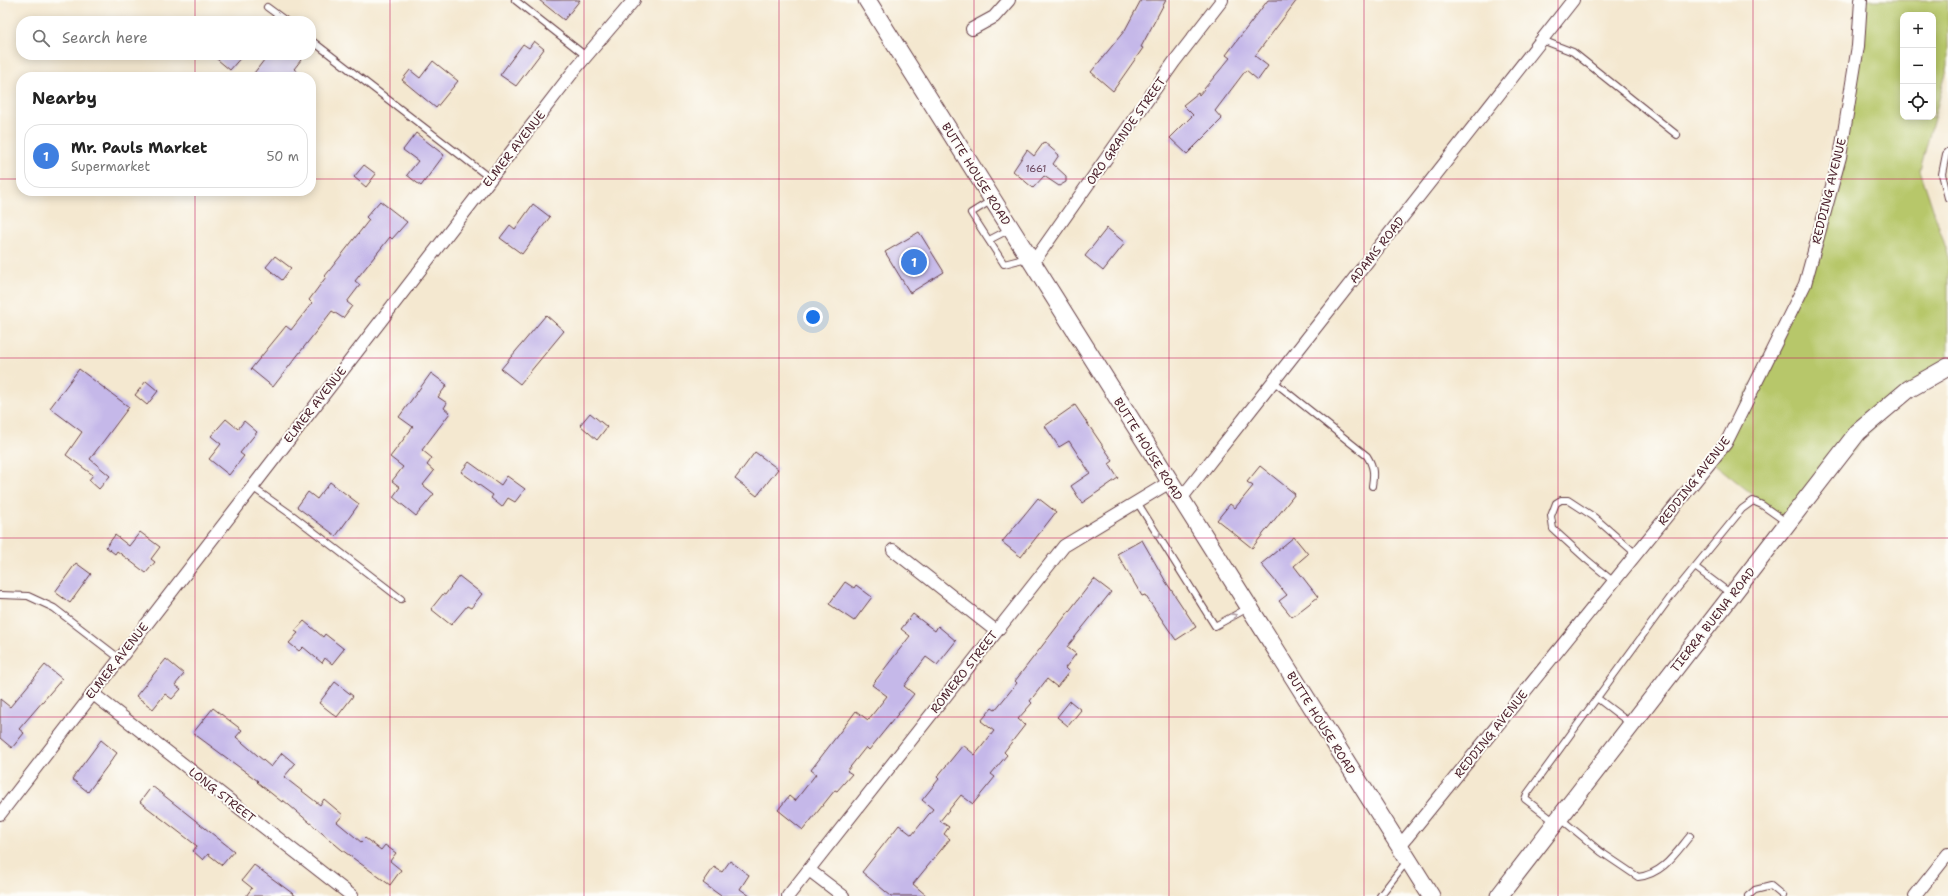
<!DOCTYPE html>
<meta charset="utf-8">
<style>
:root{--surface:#fff;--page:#f2f2f2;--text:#222;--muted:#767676;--line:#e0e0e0;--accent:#d1495b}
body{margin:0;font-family:"Shantell Sans",sans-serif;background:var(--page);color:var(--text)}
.controls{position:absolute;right:12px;top:12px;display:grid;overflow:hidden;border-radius:8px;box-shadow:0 2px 10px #0003}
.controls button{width:36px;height:36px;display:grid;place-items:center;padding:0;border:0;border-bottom:1px solid var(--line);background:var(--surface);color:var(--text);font:20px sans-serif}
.you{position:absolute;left:813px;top:317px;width:14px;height:14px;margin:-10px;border:3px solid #fff;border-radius:50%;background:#1a73e8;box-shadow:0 0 0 6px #1a73e833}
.badge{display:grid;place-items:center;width:26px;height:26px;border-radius:50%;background:var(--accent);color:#fff;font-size:13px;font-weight:700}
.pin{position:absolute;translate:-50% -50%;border:2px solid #fff;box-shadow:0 1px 4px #0006}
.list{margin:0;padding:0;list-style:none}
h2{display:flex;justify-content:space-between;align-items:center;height:52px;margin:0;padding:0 16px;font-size:17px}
h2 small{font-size:13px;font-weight:400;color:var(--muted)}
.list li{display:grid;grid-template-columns:26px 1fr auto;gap:12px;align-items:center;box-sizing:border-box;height:64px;margin:0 8px 8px;padding:0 8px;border:1px solid var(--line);border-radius:16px}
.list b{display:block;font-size:15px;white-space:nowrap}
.list p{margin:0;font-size:13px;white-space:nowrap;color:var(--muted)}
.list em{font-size:13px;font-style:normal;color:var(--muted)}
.icon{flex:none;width:22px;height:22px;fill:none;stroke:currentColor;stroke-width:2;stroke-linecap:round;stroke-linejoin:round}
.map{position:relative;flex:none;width:1948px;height:896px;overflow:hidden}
.search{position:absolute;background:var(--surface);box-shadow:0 2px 10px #0003;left:16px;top:16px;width:300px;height:44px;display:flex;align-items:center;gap:10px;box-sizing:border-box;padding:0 14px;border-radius:16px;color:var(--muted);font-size:15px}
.panel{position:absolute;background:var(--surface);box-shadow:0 2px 10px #0003;left:16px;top:72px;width:300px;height:124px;border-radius:16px}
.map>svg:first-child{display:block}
</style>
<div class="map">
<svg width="1948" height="896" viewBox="0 0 1948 896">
<rect width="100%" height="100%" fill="#fdfcf7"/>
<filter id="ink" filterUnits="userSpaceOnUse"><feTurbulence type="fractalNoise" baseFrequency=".025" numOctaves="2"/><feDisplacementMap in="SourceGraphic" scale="8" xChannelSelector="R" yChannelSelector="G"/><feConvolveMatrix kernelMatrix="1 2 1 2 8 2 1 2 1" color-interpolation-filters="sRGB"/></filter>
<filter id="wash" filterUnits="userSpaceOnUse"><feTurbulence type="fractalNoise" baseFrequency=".012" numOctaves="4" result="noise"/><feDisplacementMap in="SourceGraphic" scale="16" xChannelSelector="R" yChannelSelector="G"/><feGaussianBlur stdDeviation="0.9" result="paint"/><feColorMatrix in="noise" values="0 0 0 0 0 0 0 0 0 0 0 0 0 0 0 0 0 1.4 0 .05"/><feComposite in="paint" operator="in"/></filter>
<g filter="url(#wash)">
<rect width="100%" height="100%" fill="#f4e8d0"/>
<path fill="#b7c76a" stroke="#80734a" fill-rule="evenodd" d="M1861,0H1948V66L1920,170L1948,254V371L1909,389L1788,523L1711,461L1805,284L1840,157ZM1903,15H1933V117H1903Z"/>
<g id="blocks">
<path fill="#c5b8e9" d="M539,0H580L564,20Z
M1141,0H1166L1141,47L1143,48L1113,91L1091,72L1125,30Z
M1268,0H1297L1255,56L1268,66L1258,80L1246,70L1215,111L1222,119L1187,154L1170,138L1193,115L1183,105L1198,93L1199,95L1230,58L1226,55Z
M534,41L544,49L516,86L500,75L523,44L529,48Z
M212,55H243L230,70Z
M268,55H294L301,60L294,69L304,77H251Z
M433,61L458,81L436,108L402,80L410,70L420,78Z
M416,133L444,155L421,186L407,175L418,161L403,150Z
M1044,142L1059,155L1053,164L1066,176V182L1059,186L1044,176L1033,188L1013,171L1027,150L1034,156Z
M364,165L376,174L366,187L354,177Z
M380,201L407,222L392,239L390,237L355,281L360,285L347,302L352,306L343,318L332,311L273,387L251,369L286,326L291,330L312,303L309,300L326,277L325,276L369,220L366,217Z
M533,204L550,217L522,254L500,238L510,225L515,229Z
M1107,228L1125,243L1103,271L1085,256Z
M919,232L944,272L910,293L885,252Z
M275,256L291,268L282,280L266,267Z
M546,315L564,331L520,384L501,369Z
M79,369L129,407L90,459L110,476L99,489L89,480L93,475L66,455L82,432L50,408Z
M431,373L447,385L438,397L447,403L444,408L450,413L422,450L432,458L427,465L434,471L423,485L434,494L416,516L393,497L400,487L392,481L403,467L390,457L413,427L399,417Z
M146,381L158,391L147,405L135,395Z
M1075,405L1113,461L1109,464L1118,478L1082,503L1071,486L1090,473L1069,441L1059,447L1045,426Z
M590,413L607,427L597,440L580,425Z
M226,419L238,429L244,421L257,432L240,453L244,456L229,475L209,459L221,444L211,436Z
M755,452L778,469L757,496L735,479Z
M469,462L501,485L507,476L525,489L515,502L508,498L502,507L491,498L493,495L461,472Z
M1260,466L1295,494L1252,548L1217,520L1230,504L1235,508L1253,486L1247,482Z
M330,482L359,504L336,536L297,507L308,492L317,499Z
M1038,498L1056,512L1021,557L1002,542Z
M140,532L160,547L151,559L155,562L146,573L117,551L115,554L106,547L115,535L129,546Z
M1294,537L1308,554L1294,566L1318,597L1292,617L1279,601L1287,595L1261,564Z
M1142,540L1166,582L1196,627L1176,640L1145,595L1142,596L1117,554Z
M76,563L91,574L70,603L55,592Z
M459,576L482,594L471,608L467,606L451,625L431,609L443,594L445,595Z
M1094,579L1111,592L1067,647L1076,654L1065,668L1069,672L1057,687L1047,679L1030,701L1032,703L1018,719L1025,725L1004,752L1007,755L991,774L995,777L973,804L961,795L940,821L949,827L944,834L950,839L913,884L927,896H891L862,872L899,825L912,835L933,809L922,800L939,779L937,777L963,745L975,755L994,731L981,721L992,708L995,710L1017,683L1015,681Z
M845,582L854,588L856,585L872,597L854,621L829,604Z
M913,614L935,631L938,626L956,641L937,665L926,657L904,686L914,694L869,750L866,747L847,771L852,774L837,791L835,790L803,830L778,810L789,796L795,801L816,774L811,770L856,711L868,720L887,696L872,685L910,636L901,629Z
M304,621L323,637L325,634L344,649L332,664L325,658L322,663L303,647L299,651L289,643L298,633L295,631Z
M166,659L184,674L175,685L181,689L172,699L165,694L153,709L136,696Z
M45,665L62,679L19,729L24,733L12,748L0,738V699L10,707Z
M335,682L353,696L337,717L319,703Z
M1070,701L1081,710L1068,726L1057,717Z
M213,708L242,730L236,737L271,767L282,753L295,764L284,777L320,805L324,799L343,815L337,822L361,842L365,838L381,850L385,845L396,853L390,861L401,870L390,885L342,850L283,800L282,802L257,782L258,781L193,733Z
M101,740L117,753L88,792L72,779Z
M152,786L234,851L222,865L208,854L203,860L193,851L197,846L140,802Z
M730,861L749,875L740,889L750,896H721L703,883L714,867L722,872Z
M254,865L296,896H246L252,888L242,880Z"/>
</g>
</g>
<g filter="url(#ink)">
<use href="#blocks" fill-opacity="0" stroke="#643d44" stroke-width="1"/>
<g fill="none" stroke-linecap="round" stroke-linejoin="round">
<defs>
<path id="lane" d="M515,0L586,56
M267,7L286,21
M311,40L491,179
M1542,40L1573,52L1677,135
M1948,152L1946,154L1942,174L1948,198
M992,200L971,213L1004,264L1027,258
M989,240L1010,229
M1273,381L1367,456C1374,467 1374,474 1372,486
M252,487L292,515L401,599
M1137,502L1215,626L1248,608
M1695,567L1731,594
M1614,582L1586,559L1553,529L1551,516L1556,503L1561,500H1568L1594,517L1636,554
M0,595L28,596L54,608L119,658
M1597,698L1631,724
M1561,819L1601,852L1638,877C1663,874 1675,854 1690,836
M1555,822L1525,799L1527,794L1672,595L1742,509L1753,501L1762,505L1786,522
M1380,896L1407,861
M1748,896L1755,890L1771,886L1783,896"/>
<path id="street" d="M972,29L994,17L1009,0
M1032,264L1174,62L1222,0
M1180,500L1573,0
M893,550L996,631
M92,693L352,896
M0,814L576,68L634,0
M1399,847L1726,443L1805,284L1840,157L1858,46L1861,0
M809,870L843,896
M788,896L1064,546L1170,482
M1915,896L1948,854"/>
<path id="secondary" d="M867,0L1431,896
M1499,896L1858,432L1909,389L1948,367"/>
</defs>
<use href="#lane" stroke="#643d44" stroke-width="8"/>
<use href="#street" stroke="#643d44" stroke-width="14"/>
<use href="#secondary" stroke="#643d44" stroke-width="19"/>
<use href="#lane" stroke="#fff" stroke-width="6"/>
<use href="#street" stroke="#fff" stroke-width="12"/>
<use href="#secondary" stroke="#fff" stroke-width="17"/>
</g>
<defs><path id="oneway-chevron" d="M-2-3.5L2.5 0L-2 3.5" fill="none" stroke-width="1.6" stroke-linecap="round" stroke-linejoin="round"/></defs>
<g stroke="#ae9aa0">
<use href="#oneway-chevron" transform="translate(1158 535) rotate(58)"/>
<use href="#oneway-chevron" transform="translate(1234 616) rotate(-28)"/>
</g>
</g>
<path fill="none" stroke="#c2185b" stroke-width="1" stroke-opacity="0.55" d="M195,0V21M390,0V896M584,0V896M779,0V896M974,0V896M1169,0V896M1364,0V896M1558,0V896M1753,0V896M195,55V77M0,179H21M311,179H1948M195,191V896M0,358H1948M0,538H1948M0,717H1948"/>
<g text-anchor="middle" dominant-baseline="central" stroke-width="4" stroke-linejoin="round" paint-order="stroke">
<g font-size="10" fill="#69455a">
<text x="1036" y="168">1661</text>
</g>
<g font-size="12" fill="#4a1f2b" stroke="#fdfcf7">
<text transform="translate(1126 131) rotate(-55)">ORO GRANDE STREET</text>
<text transform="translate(514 149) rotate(-52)">ELMER AVENUE</text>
<text transform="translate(976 174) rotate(58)">BUTTE HOUSE ROAD</text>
<text transform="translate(1829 191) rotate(-76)">REDDING AVENUE</text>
<text transform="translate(1377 250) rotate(-52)">ADAMS ROAD</text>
<text transform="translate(315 405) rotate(-52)">ELMER AVENUE</text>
<text transform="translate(1148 449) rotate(58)">BUTTE HOUSE ROAD</text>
<text transform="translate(1694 481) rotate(-52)">REDDING AVENUE</text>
<text transform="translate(1713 620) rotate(-52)">TIERRA BUENA ROAD</text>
<text transform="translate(117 661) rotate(-52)">ELMER AVENUE</text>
<text transform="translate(964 672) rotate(-52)">ROMERO STREET</text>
<text transform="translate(1321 723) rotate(58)">BUTTE HOUSE ROAD</text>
<text transform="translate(1491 734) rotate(-51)">REDDING AVENUE</text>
<text transform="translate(222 795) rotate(38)">LONG STREET</text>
</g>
</g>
</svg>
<div class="controls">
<button>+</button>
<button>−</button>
<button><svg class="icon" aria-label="locate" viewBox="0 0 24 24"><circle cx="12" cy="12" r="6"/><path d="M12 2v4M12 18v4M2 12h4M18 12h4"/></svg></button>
</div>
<div class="you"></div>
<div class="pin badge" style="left:914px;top:262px;background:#3f7fe0">1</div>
<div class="search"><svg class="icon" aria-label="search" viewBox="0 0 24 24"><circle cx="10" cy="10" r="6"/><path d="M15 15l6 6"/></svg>Search here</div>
<section class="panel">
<h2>Nearby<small></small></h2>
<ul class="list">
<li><span class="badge" style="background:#3f7fe0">1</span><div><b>Mr. Pauls Market</b><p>Supermarket</p></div><em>50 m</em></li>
</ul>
</section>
</div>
